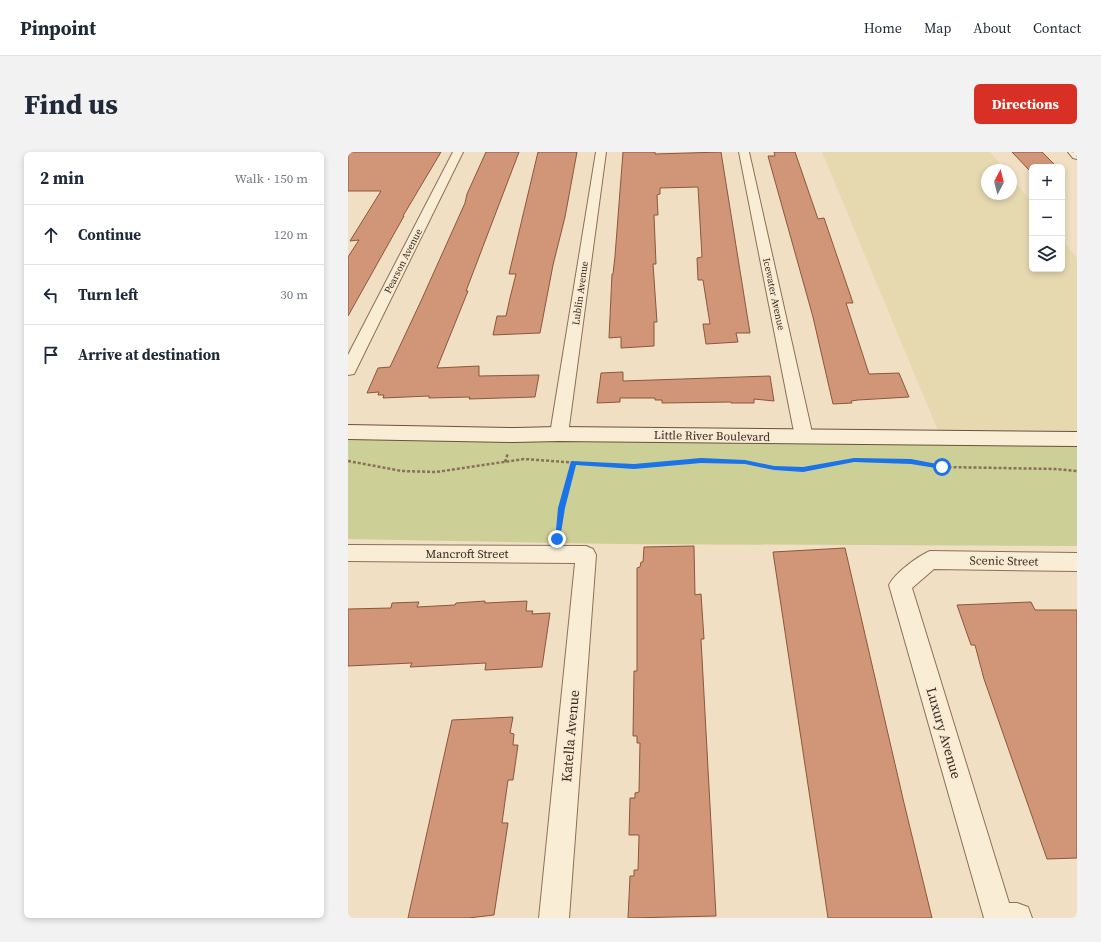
<!DOCTYPE html>
<meta charset="utf-8">
<style>
:root{--surface:#fff;--page:#f2f2f3;--text:#1f2937;--muted:#747a83;--line:#e0e1e3;--accent:#d93025}
body{margin:0;font-family:"Source Serif 4",serif;background:var(--page);color:var(--text)}
.controls{position:absolute;right:12px;top:12px;display:grid;overflow:hidden;border-radius:6px;box-shadow:0 2px 6px #0003}
.controls button{width:36px;height:36px;display:grid;place-items:center;padding:0;border:0;border-bottom:1px solid var(--line);background:var(--surface);color:var(--text);font:20px sans-serif}
.compass{position:absolute;left:633px;top:12px;width:36px;height:36px;border-radius:50%;background:var(--surface);box-shadow:0 2px 6px #0003;rotate:7deg}
.stop{position:absolute;width:12px;height:12px;margin:-9px;border:3px solid #1a73e8;border-radius:50%;background:#fff}
.stop.end{background:#1a73e8;border-color:#fff;box-shadow:0 1px 4px #0008}
.list{margin:0;padding:0;list-style:none}
h2{display:flex;justify-content:space-between;align-items:center;height:52px;margin:0;padding:0 16px;font-size:17px}
h2 small{font-size:13px;font-weight:400;color:var(--muted)}
.list li{display:grid;grid-template-columns:26px 1fr auto;gap:12px;align-items:center;box-sizing:border-box;height:60px;padding:0 16px;border-top:1px solid var(--line)}
.list b{display:block;font-size:15px;white-space:nowrap}
.list em{font-size:13px;font-style:normal;color:var(--muted)}
.icon{flex:none;width:22px;height:22px;fill:none;stroke:currentColor;stroke-width:2;stroke-linecap:round;stroke-linejoin:round}
.map{position:relative;flex:none;width:729px;height:766px;overflow:hidden;border-radius:6px}
header{display:flex;align-items:center;gap:24px;box-sizing:border-box;height:56px;padding:0 20px;background:var(--surface);border-bottom:1px solid var(--line)}
header strong{font-size:19px}
nav{display:flex;gap:22px;margin-inline-start:auto;font-size:14px}
.intro{display:flex;align-items:center;justify-content:space-between;box-sizing:border-box;height:96px;padding:0 24px}
h1{margin:0;font-size:28px}
.button{padding:10px 18px;border-radius:6px;background:var(--accent);color:#fff;font-size:14px;font-weight:700}
main{display:flex;gap:24px;padding:0 24px}
aside{flex:1;background:var(--surface);border-radius:6px;box-shadow:0 2px 6px #0003}
.map>svg:first-child{display:block}
</style>
<header>
<strong>Pinpoint</strong>
<nav><a>Home</a><a>Map</a><a>About</a><a>Contact</a></nav>
</header>
<div class="intro"><h1>Find us</h1><a class="button">Directions</a></div>
<main>
<aside>
<h2>2 min<small>Walk · 150 m</small></h2>
<ul class="list">
<li><svg class="icon" aria-label="ahead" viewBox="0 0 24 24"><path d="M12 20V5M6 11l6-6 6 6"/></svg><div><b>Continue</b></div><em>120 m</em></li>
<li><svg class="icon" aria-label="left" viewBox="0 0 24 24"><path d="M17 20v-9H6M10 6l-5 5 5 5"/></svg><div><b>Turn left</b></div><em>30 m</em></li>
<li><svg class="icon" aria-label="arrive" viewBox="0 0 24 24"><path d="M6 21V4h12l-3 4 3 4H6"/></svg><div><b>Arrive at destination</b></div></li>
</ul>
</aside>
<div class="map">
<svg width="729" height="766" viewBox="0 0 729 766">
<rect width="100%" height="100%" fill="#f0dfc3"/>
<path fill="#e6d9b0" d="M474,0H642L657,18H639V42H663V25L684,51V117H714V88L729,106V287L593,286Z"/>
<path fill="#cccf96" d="M0,280L729,287V394L271,392L0,387Z"/>
<path fill="#d09677" stroke="#8b573d" d="M0,0H93L55,64H56L0,164V105L11,88L2,89L33,39H0Z
M138,0H171L118,139H120L89,216L131,214V224L191,223L187,245L121,247L122,245L81,246V244L35,246L36,243H30L31,240L19,241L30,216L42,215L73,149L117,51L119,42Z
M190,0H229L217,65L205,113L192,181L145,183L149,164H158L162,146L168,122H161Z
M275,0H307V2L373,0L402,181H388L390,190L358,192L355,172H362L355,128H350L349,106L354,105L350,35L312,36V42L309,43L310,63H306L308,112H305L309,170H306V194L273,196V185L261,186L264,122H265L267,104Z
M426,0H447L470,67L476,66L505,151H498L521,222L551,221L561,245L510,248L503,249L504,251L485,252L465,165L420,4H427Z
M664,0H694L709,15H684V19H682Z
M275,220V229L422,224L426,249L406,247V251H383V250L314,251V248H307V246H272V250L249,251L253,221Z
M346,394L347,443L353,442L356,487H353L368,764L280,766L282,724H286V718H290L291,683H281L282,646H287V641L291,640L292,591H289V584H285L286,519H289V416L292,415L293,410H295L296,395Z
M497,396L556,651L584,766H480L425,400Z
M137,449V451L179,449L178,459H185L184,462L202,461L194,515L137,518L138,511L62,515L64,511L0,514V457L43,456L44,451L71,450L69,455L107,453L108,451Z
M683,450L687,458H729V706L699,707L636,527L627,493H623L609,453Z
M165,565L162,581L166,582L165,593H170L165,628H160L154,671H160L146,763L120,766H60L104,568Z"/>
<g fill="none" stroke-linecap="round" stroke-linejoin="round">
<defs>
<path id="street" d="M105,0H115L8,218L6,222L0,223V203Z
M248,0H258L220,282L217,286L211,288L205,286L202,282Z
M391,0H401L465,285L462,289L456,291L450,289L447,285Z
M720,0H729V7L725,6Z
M0,393L238,394L245,397L248,403L221,766H191L227,411L0,409Z
M582,399L729,401V419L586,417L564,436L661,751H669L680,755L684,766H636L541,433C547,421 570,404 582,399Z"/>
<path id="secondary" d="M0,273L166,276L211,275L729,280V294L211,289L166,290L0,287Z"/>
</defs>
<use href="#street" stroke="#8b7059" stroke-width="2"/>
<use href="#secondary" stroke="#6d513c" stroke-width="2"/>
<path stroke="#8b7059" stroke-width="2.5" stroke-dasharray="3 2" stroke-linecap="butt" d="M0,309L54,319L88,320L176,307L286,315L353,309L397,310L426,316L455,317L506,308L563,309L595,315L709,317L729,319
M157,310L160,301
M210,382L213,356L225,311"/>
<use href="#street" fill="#faedd6" fill-rule="evenodd"/>
<use href="#secondary" fill="#faedd6" fill-rule="evenodd"/>
</g>
<path fill="#1a73e8" d="M353,306L397,308L426,314L455,315L506,306L563,307L594,313L597,315L594,317L563,312L506,310L455,320L426,318L397,312L353,311L286,317L228,313L217,356L212,387L211,389H207L210,356L223,309L286,312Z"/>
<g text-anchor="middle" dominant-baseline="central" stroke-width="3.5" stroke-linejoin="round" paint-order="stroke">
<g font-size="10" fill="#3a291d" stroke="#f7ead3">
<text transform="translate(55 109) rotate(-63)">Pearson Avenue</text>
<text transform="translate(232 141) rotate(-82)">Lublin Avenue</text>
<text transform="translate(426 142) rotate(78)">Icewater Avenue</text>
</g>
<g font-size="12" fill="#3a291d" stroke="#f7ead3">
<text transform="translate(364 284) rotate(1)">Little River Boulevard</text>
<text x="119" y="402">Mancroft Street</text>
<text transform="translate(656 409) rotate(1)">Scenic Street</text>
</g>
<g font-size="14" fill="#3a291d" stroke="#f7ead3">
<text transform="translate(596 581) rotate(74)">Luxury Avenue</text>
<text transform="translate(222 584) rotate(-85)">Katella Avenue</text>
</g>
</g>
</svg>
<div class="controls">
<button>+</button>
<button>−</button>
<button><svg class="icon" aria-label="layers" viewBox="0 0 24 24"><path d="M12 4l9 5-9 5-9-5zM3 14l9 5 9-5"/></svg></button>
</div>
<svg class="compass" viewBox="-18 -18 36 36"><path d="M0-13l5 13h-10z" fill="#e53935"/><path d="M0 13l5-13h-10z" fill="#747a83"/></svg>
<div class="stop" style="left:594px;top:315px"></div>
<div class="stop end" style="left:209px;top:387px"></div>
</div>
</main>
